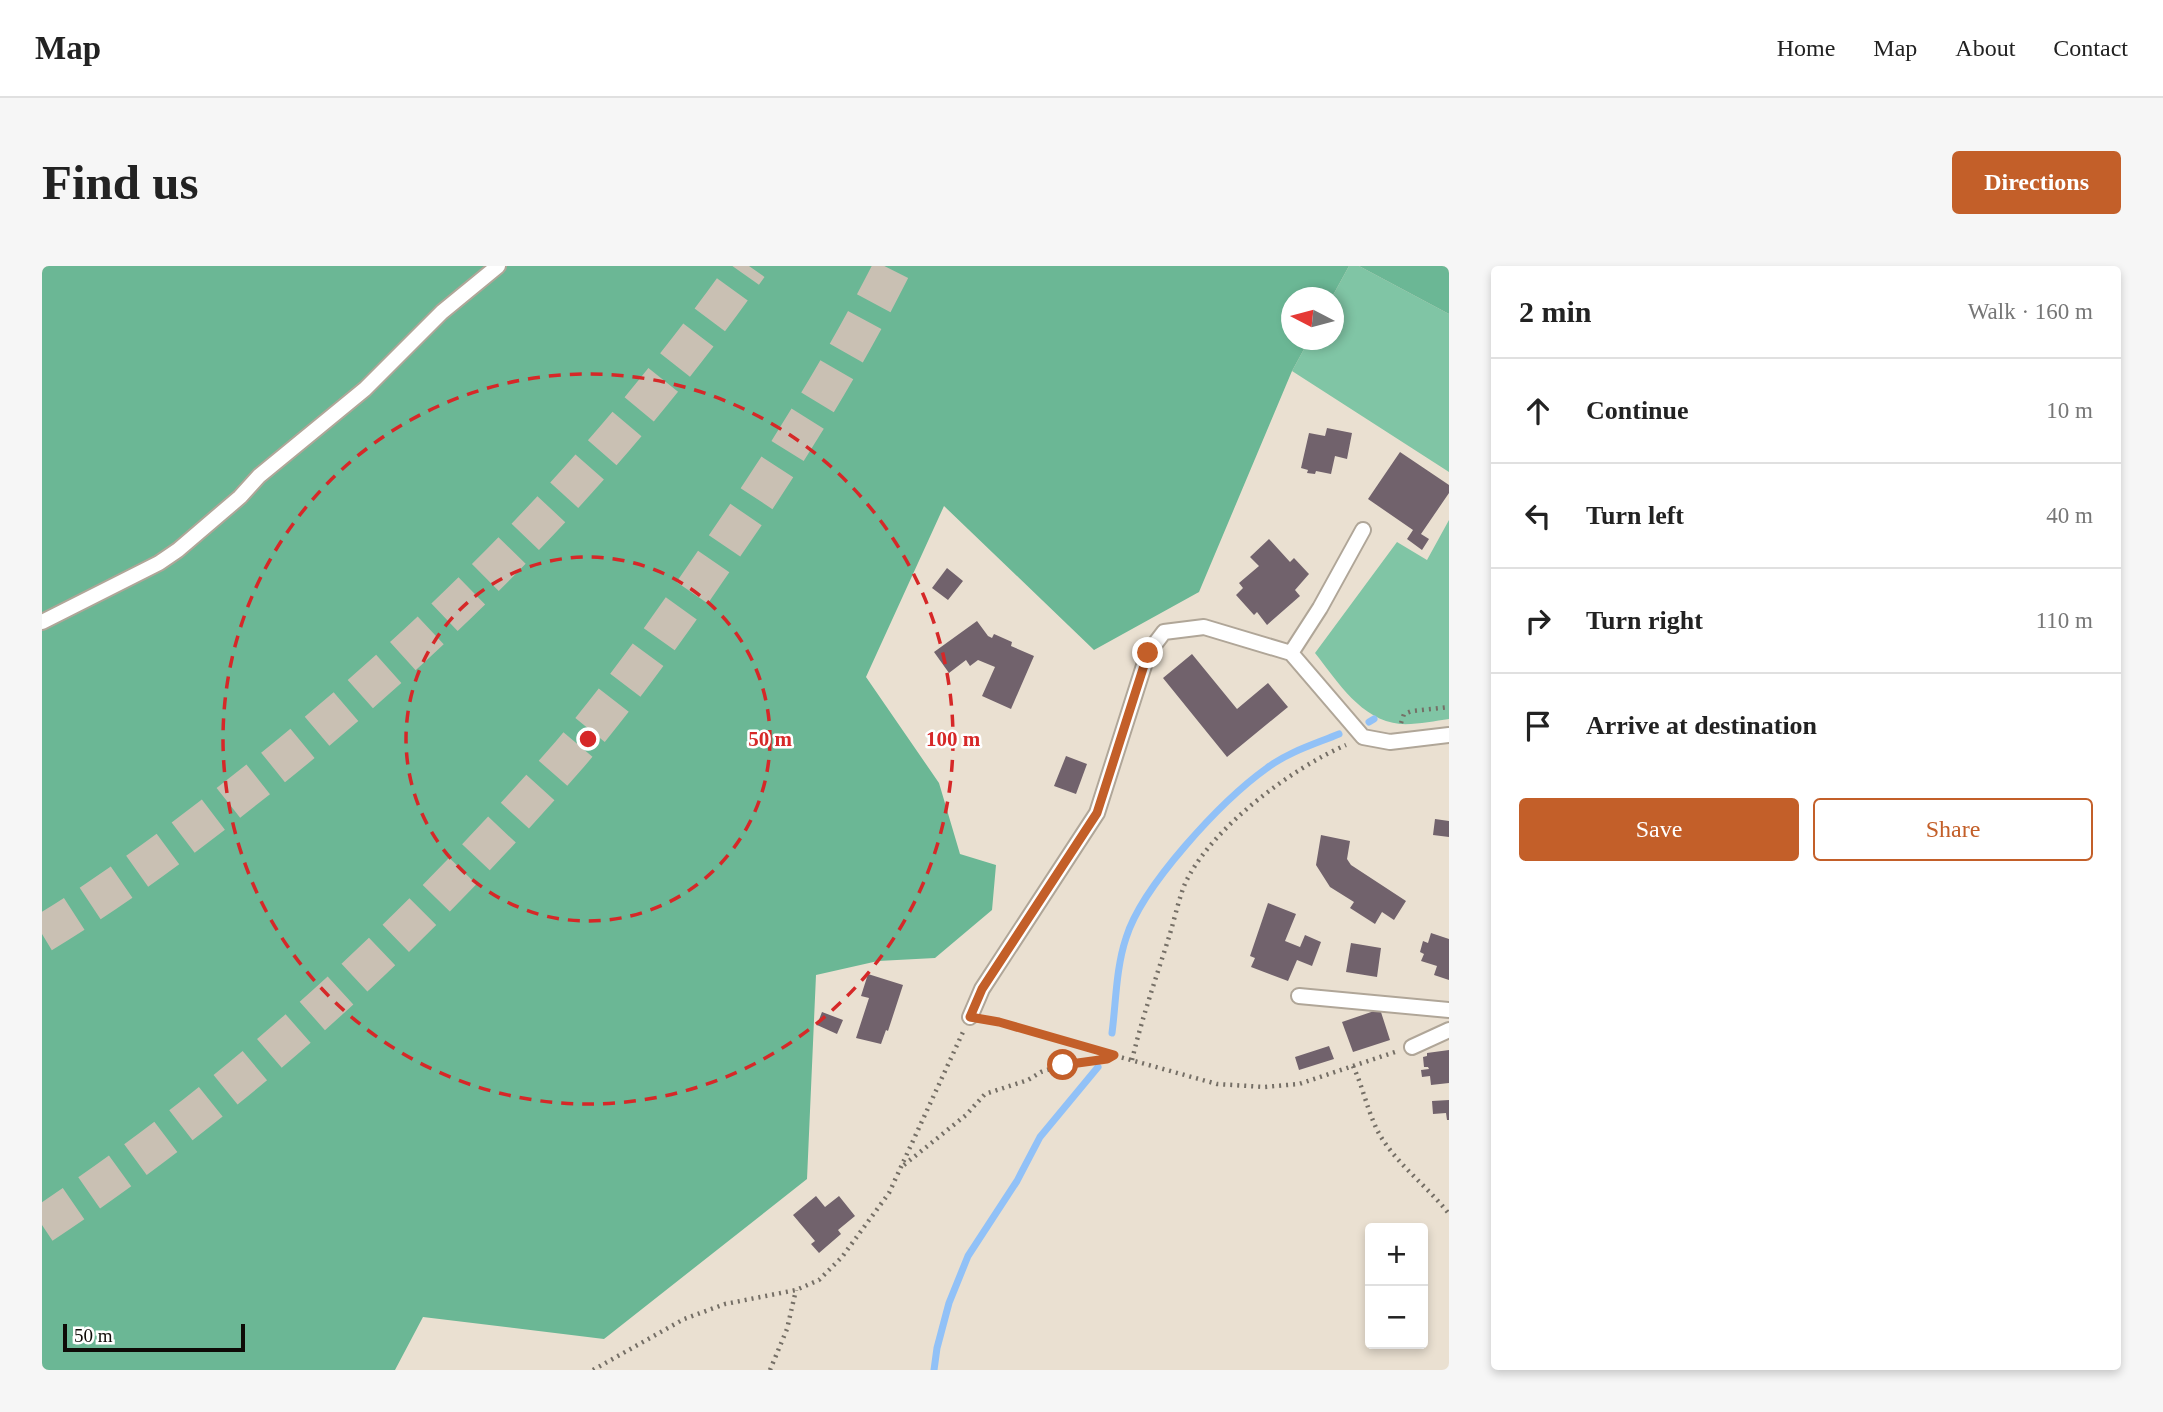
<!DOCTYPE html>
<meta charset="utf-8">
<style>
:root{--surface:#fff;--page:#f6f6f6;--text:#222;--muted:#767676;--line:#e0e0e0;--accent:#c35f29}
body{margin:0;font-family:"Times New Roman",serif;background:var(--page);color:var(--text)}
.controls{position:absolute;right:21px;bottom:21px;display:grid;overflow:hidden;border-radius:7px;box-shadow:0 4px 10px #0003}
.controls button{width:63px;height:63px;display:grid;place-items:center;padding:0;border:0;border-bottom:2px solid var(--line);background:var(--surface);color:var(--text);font:35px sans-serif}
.compass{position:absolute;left:1239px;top:21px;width:63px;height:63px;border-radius:50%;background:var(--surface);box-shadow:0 4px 10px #0003;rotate:276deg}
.scale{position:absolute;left:21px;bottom:18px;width:182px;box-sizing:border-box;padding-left:7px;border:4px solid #0e0b07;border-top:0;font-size:19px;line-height:24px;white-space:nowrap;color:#0e0b07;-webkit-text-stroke:5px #fff;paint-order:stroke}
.stop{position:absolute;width:21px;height:21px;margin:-16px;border:5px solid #c35f29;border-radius:50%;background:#fff}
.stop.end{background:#c35f29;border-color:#fff;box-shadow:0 2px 7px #0008}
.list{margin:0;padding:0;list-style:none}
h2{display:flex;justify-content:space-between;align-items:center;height:91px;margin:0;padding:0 28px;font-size:30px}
h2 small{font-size:23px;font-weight:400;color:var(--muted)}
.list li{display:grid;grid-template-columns:46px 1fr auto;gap:21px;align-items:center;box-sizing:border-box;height:105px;padding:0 28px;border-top:2px solid var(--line)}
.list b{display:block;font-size:26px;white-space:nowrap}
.list em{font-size:23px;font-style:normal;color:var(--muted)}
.actions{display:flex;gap:14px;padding:21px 28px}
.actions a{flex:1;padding:16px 0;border:2px solid var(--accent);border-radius:7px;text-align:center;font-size:24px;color:var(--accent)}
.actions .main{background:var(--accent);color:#fff}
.icon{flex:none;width:38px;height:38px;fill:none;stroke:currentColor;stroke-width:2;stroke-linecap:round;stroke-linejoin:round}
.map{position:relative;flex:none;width:1407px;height:1104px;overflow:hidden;border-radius:7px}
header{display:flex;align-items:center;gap:42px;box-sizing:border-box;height:98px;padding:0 35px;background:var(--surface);border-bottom:2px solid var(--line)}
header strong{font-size:33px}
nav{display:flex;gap:38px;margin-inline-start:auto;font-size:24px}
.intro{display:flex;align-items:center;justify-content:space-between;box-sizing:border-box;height:168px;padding:0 42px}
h1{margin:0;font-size:49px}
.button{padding:18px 32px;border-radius:7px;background:var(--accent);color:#fff;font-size:24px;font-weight:700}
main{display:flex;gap:42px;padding:0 42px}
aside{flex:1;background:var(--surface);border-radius:7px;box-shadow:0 4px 10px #0003}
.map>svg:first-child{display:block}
</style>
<header>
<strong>Map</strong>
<nav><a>Home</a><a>Map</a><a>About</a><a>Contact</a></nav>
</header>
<div class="intro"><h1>Find us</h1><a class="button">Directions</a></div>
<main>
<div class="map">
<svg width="1407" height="1104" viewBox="0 0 1407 1104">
<rect width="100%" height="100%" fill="#eae0d1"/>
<path fill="#80c5a5" d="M1307,0H1317L1407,48V206L1250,105L1267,74H1292L1290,31Z
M1407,254V453C1392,455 1374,459 1358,458C1319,454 1296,416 1273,387L1355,276L1385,294Z"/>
<path fill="#6bb795" d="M0,0H1307L1290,31L1250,32V74H1267L1250,105L1157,326L1052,384L902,240L824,411L897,517L918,588L954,599L950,644L893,692L836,695L774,709L765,913L562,1073L381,1051L353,1104H0Z
M1317,0H1407V48Z"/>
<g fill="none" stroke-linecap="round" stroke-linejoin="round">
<path stroke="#91c1f7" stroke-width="7" d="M1327,456L1332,453
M1070,767C1074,736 1074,702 1084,672C1100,620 1179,535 1225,502C1246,486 1273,478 1297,468
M892,1104L895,1082L907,1037L926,990L975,915L998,871L1056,801"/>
</g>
<path fill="#71626c" d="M1285,162L1310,167L1305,193L1293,190L1289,208L1274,205L1273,208L1265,207L1266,204L1259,202L1267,167L1283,170Z
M1358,186L1407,219V227L1379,268L1387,273L1380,284L1365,273L1371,264L1326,233Z
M1227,273L1248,296L1252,292L1267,308L1253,324L1258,330L1225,359L1215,346L1212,349L1194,329L1201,322L1197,317L1217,300L1208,291Z
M905,302L921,315L906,334L890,322Z
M935,355L946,370L950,372L952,368L970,376L969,380L992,390L969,443L940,430L953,401L936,394L928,400L924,394L907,407L892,386Z
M1150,388L1195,443L1226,417L1246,441L1185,491L1121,412Z
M1024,490L1045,498L1034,528L1012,520Z
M1393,553L1407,555V571L1391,569Z
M1279,569L1308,575L1305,593L1309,599L1364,635L1352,654L1340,646L1333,658L1308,642L1312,636L1288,621L1274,599Z
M1226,637L1254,648L1243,675L1258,681L1263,669L1279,676L1270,700L1255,694L1246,715L1209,701L1213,692L1208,690Z
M1389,667L1407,673V714L1392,709L1395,700L1379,695L1382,688L1378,686L1381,675L1386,677Z
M1309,677L1339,682L1335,711L1304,706Z
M826,708L861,719L846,765L844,764L839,778L814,772L827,732L819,730Z
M1338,743L1348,774L1311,786L1300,756Z
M780,746L801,754L795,768L775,759Z
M1287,780L1292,793L1257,804L1253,791Z
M1407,784V817L1389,819L1388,810L1380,811L1379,804L1387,803L1386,801H1382L1381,791L1385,790V787Z
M1407,834V854H1405L1404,847L1391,848L1390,835Z
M774,930L783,941L797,930L813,950L796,964L799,968L777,987L769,978L773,975L751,949Z"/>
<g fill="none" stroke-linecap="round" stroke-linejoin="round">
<path stroke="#c9c0b3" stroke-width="38" stroke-dasharray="38 19" stroke-linecap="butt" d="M0,668C86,616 166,554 244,491C420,347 576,186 707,0
M0,959C199,827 371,668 528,488C580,427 627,361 672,295C738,201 799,103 851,0"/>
<defs>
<path id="lane" d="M0,356L117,297L136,284L198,231L217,210L323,123L400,46L456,0
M1249,387L1278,342L1321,264
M1257,730L1407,744
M928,751L940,723L1055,547L1106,387L1122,366L1162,361L1249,387L1321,471L1348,476L1407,469
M1370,781L1407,764"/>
</defs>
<use href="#lane" stroke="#b0a698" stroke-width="18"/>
<path stroke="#756f66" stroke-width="4.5" stroke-dasharray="2 5" stroke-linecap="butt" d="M1359,457L1362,448L1370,445L1407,441
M945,754L1175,818L1222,821L1257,818L1353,786
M1090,794C1100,752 1114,712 1127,671C1132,655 1136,636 1142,620C1166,564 1250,502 1304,479
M1311,800C1322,823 1326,849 1339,871C1357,900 1386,921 1407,948
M862,899L924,849L943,828L986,814L999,806L1021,799L1065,793L1071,789
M551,1104L642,1053L683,1038L754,1024L777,1014L800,991L847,927L921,766
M728,1104L745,1063L754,1024"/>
<use href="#lane" stroke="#fff" stroke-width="14"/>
</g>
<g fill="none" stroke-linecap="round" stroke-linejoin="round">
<path stroke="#c35f29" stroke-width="9" d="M1021,799L1065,793L1072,789L957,756L928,751L940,723L1055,547L1106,387"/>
</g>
<g fill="none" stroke="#d62828" stroke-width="3.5" stroke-dasharray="12 9">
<circle cx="546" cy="473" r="182"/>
<circle cx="546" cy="473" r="365"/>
</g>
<circle cx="546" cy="473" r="10" fill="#d62828" stroke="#fff" stroke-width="3.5"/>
<g font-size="21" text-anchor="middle" font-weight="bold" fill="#d62828" stroke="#fff" stroke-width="5" stroke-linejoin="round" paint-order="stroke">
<text x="728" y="480">50 m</text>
<text x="911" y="480">100 m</text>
</g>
</svg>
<div class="controls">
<button>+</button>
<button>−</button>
</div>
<svg class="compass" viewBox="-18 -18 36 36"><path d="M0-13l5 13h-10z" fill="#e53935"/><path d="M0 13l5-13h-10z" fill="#767676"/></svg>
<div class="scale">50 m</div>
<div class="stop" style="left:1021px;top:799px"></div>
<div class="stop end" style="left:1106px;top:387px"></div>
</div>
<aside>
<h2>2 min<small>Walk · 160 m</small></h2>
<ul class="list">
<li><svg class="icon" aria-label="ahead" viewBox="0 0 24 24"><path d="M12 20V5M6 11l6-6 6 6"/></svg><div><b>Continue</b></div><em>10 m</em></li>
<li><svg class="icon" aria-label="left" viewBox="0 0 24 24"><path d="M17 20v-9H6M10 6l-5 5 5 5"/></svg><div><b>Turn left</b></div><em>40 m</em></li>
<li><svg class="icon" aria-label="right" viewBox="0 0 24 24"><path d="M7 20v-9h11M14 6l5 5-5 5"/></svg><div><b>Turn right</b></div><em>110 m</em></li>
<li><svg class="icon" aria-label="arrive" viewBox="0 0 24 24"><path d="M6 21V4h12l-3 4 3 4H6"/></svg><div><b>Arrive at destination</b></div></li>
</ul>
<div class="actions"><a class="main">Save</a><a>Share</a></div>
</aside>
</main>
